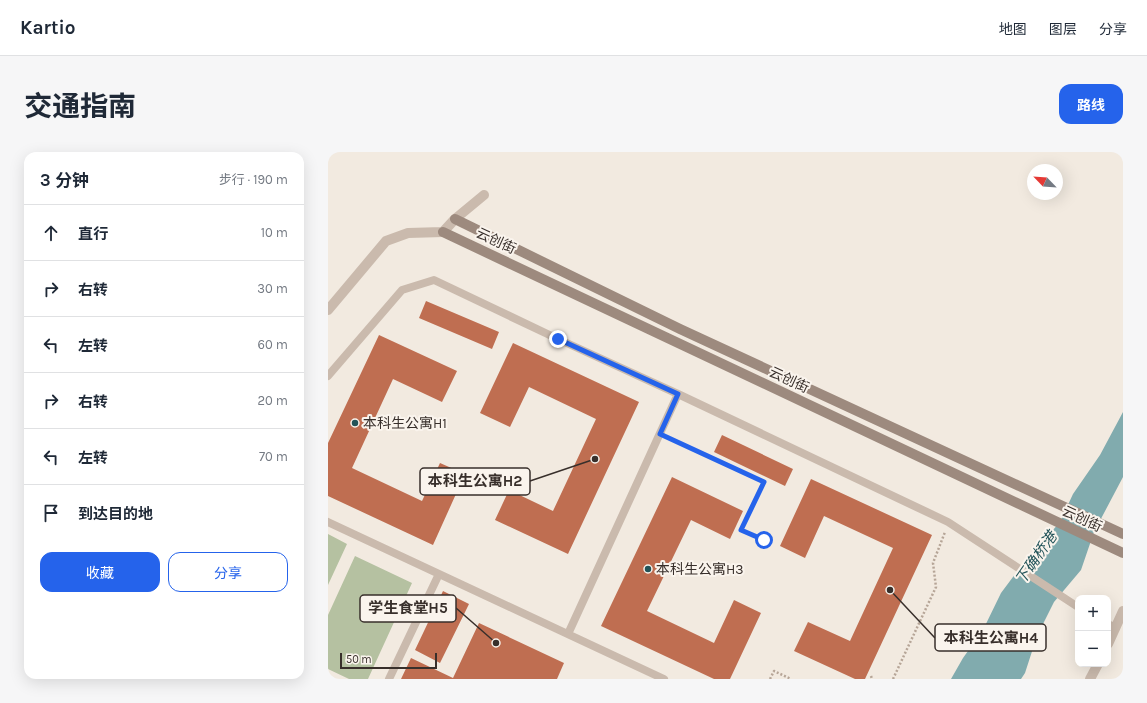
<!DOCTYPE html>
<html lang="zh">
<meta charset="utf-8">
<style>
:root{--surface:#fff;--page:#f6f6f7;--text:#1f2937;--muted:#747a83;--line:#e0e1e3;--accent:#2563eb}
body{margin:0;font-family:Karla,"Noto Sans SC",sans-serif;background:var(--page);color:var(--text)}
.controls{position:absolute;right:12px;bottom:12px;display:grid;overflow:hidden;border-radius:8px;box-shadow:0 4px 16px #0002}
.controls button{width:36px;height:36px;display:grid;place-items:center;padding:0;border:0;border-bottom:1px solid var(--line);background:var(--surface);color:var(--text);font:20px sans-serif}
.compass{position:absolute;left:699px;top:12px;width:36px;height:36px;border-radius:50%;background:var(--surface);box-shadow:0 4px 16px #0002;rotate:295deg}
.scale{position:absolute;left:12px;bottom:10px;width:97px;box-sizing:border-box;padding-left:4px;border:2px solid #382f2b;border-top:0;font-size:11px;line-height:14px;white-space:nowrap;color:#382f2b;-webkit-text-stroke:3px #faf4ed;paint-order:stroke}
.stop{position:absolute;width:12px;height:12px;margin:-9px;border:3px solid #2563eb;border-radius:50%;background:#fff}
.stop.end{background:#2563eb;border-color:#fff;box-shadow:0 1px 4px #0008}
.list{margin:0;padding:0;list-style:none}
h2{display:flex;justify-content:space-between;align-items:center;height:52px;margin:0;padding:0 16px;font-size:17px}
h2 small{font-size:13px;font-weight:400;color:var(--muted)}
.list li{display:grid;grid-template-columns:26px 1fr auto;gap:12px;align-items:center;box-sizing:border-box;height:56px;padding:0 16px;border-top:1px solid var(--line)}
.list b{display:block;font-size:15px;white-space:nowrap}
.list em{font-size:13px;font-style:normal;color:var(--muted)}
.actions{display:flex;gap:8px;padding:12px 16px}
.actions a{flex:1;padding:9px 0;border:1px solid var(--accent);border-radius:12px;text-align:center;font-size:14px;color:var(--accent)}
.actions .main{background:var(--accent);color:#fff}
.icon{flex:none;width:22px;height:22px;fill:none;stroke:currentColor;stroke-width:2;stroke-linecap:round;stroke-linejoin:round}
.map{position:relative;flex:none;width:795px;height:527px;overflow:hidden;border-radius:12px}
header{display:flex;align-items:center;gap:24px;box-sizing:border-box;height:56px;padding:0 20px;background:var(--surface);border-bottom:1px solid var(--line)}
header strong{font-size:19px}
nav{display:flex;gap:22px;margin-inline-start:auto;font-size:14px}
.intro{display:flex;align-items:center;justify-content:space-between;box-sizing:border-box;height:96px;padding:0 24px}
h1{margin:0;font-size:28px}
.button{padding:10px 18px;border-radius:12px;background:var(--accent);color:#fff;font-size:14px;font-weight:700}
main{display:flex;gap:24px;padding:0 24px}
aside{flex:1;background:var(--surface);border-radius:12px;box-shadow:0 4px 16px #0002}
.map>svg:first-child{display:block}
</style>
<header>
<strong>Kartio</strong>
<nav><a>地图</a><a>图层</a><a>分享</a></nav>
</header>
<div class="intro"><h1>交通指南</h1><a class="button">路线</a></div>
<main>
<aside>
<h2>3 分钟<small>步行 · 190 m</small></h2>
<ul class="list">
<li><svg class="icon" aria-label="ahead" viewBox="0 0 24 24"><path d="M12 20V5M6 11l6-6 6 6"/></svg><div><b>直行</b></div><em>10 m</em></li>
<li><svg class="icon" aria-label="right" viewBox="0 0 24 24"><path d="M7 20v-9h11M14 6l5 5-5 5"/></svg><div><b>右转</b></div><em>30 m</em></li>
<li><svg class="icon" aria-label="left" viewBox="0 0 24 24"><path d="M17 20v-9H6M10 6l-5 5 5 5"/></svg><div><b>左转</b></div><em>60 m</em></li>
<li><svg class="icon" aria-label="right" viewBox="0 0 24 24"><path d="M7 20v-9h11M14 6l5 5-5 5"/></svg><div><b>右转</b></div><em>20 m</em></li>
<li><svg class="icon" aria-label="left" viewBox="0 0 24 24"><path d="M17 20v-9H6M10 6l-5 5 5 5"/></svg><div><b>左转</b></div><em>70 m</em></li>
<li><svg class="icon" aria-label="arrive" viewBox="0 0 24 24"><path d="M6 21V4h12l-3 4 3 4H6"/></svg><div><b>到达目的地</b></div></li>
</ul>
<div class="actions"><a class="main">收藏</a><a>分享</a></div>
</aside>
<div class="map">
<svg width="795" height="527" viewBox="0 0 795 527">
<rect width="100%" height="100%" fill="#f2eae0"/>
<path fill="#b5c1a1" d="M0,382L19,392L0,433Z
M27,404L84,431L40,527H21L0,517V463Z"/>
<path fill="#81abae" d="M795,260V325L766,380L753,418L726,450L709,484L697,521L693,527H623L635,506L655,478L673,441L694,413L732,370L745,342L772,303Z"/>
<path fill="#bf6e51" d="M98,149L171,180L164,197L91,166Z
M51,183L129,219L114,250L65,227L24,316L94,349L112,311L137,322L105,393L0,344V291Z
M185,191L311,250L240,402L167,368L181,338L225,359L268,267L201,235L182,275L152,261Z
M394,283L465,317L457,334L386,300Z
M344,325L415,359L402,387L363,368L319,459L386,491L406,448L433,461L402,527H386L273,474Z
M483,327L604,383L537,527H527L466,499L480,470L522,489L565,396L496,364L477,406L452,394Z
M115,439L141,452L112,511L87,498Z
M151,471L236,511L229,527H73L83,506L125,526Z"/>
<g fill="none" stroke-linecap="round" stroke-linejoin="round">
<path stroke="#b6a597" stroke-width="2.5" stroke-dasharray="2 2" stroke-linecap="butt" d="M339,285L436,330L413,378L436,389
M543,524L544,527
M442,527L446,519L463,527
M565,527L608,435L605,411L617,380"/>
<path stroke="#cabaad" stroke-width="8" d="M0,224L74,138L106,128L230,187L350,242L620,370L750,455
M0,370L336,527
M780,472L788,476
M240,482L350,242
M61,527L111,422"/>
<path stroke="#cabaad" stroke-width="10" d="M0,158L58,89L80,81L115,80L127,67L156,43
M780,492L795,459
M762,527L770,512"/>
<path stroke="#9d8a7e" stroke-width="10" d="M127,67L352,177L795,382
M115,80L795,401"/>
</g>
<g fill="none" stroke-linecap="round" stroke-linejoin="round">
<path stroke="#2563eb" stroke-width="5" d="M230,187L350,242L332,282L436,330L413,378L436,388"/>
</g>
<g fill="#225358" stroke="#faf4ed" stroke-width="1.5">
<circle cx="27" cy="271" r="4"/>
<circle cx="320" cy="417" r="4"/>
</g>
<g text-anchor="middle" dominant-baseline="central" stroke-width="4" stroke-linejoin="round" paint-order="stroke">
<g font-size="14" fill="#382f2b" stroke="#faf4ed">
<text transform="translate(168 89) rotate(25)">云创街</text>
<text transform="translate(461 228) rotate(25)">云创街</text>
<text transform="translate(754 367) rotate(25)">云创街</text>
</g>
<g font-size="14" fill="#382f2b" stroke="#faf4ed" text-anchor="start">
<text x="35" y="271">本科生公寓H1</text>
<text x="328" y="417">本科生公寓H3</text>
</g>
<g font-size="15" font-style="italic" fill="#225358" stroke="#faf4ed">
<text transform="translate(708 406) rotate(-55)">下确桥港</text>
</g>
</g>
<path fill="none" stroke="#382f2b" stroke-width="1.5" d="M267 307L202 329M168 491L128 456M562 438L607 486"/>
<g fill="#382f2b" stroke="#faf4ed" stroke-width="1.5">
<circle cx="267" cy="307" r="4"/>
<circle cx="168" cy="491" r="4"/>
<circle cx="562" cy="438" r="4"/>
</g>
<g fill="#faf4ed" stroke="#382f2b" stroke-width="1.5">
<rect x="92" y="316" width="110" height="27" rx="4"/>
<rect x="32" y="443" width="96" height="27" rx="4"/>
<rect x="607" y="472" width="111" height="27" rx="4"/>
</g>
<g font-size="15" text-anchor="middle" font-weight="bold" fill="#382f2b">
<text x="147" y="334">本科生公寓H2</text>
<text x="80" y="461">学生食堂H5</text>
<text x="663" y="491">本科生公寓H4</text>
</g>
</svg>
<div class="controls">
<button>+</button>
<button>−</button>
</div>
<svg class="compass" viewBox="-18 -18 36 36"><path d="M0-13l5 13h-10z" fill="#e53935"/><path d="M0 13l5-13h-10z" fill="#747a83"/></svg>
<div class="scale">50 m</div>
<div class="stop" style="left:436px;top:388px"></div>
<div class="stop end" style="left:230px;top:187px"></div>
</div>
</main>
